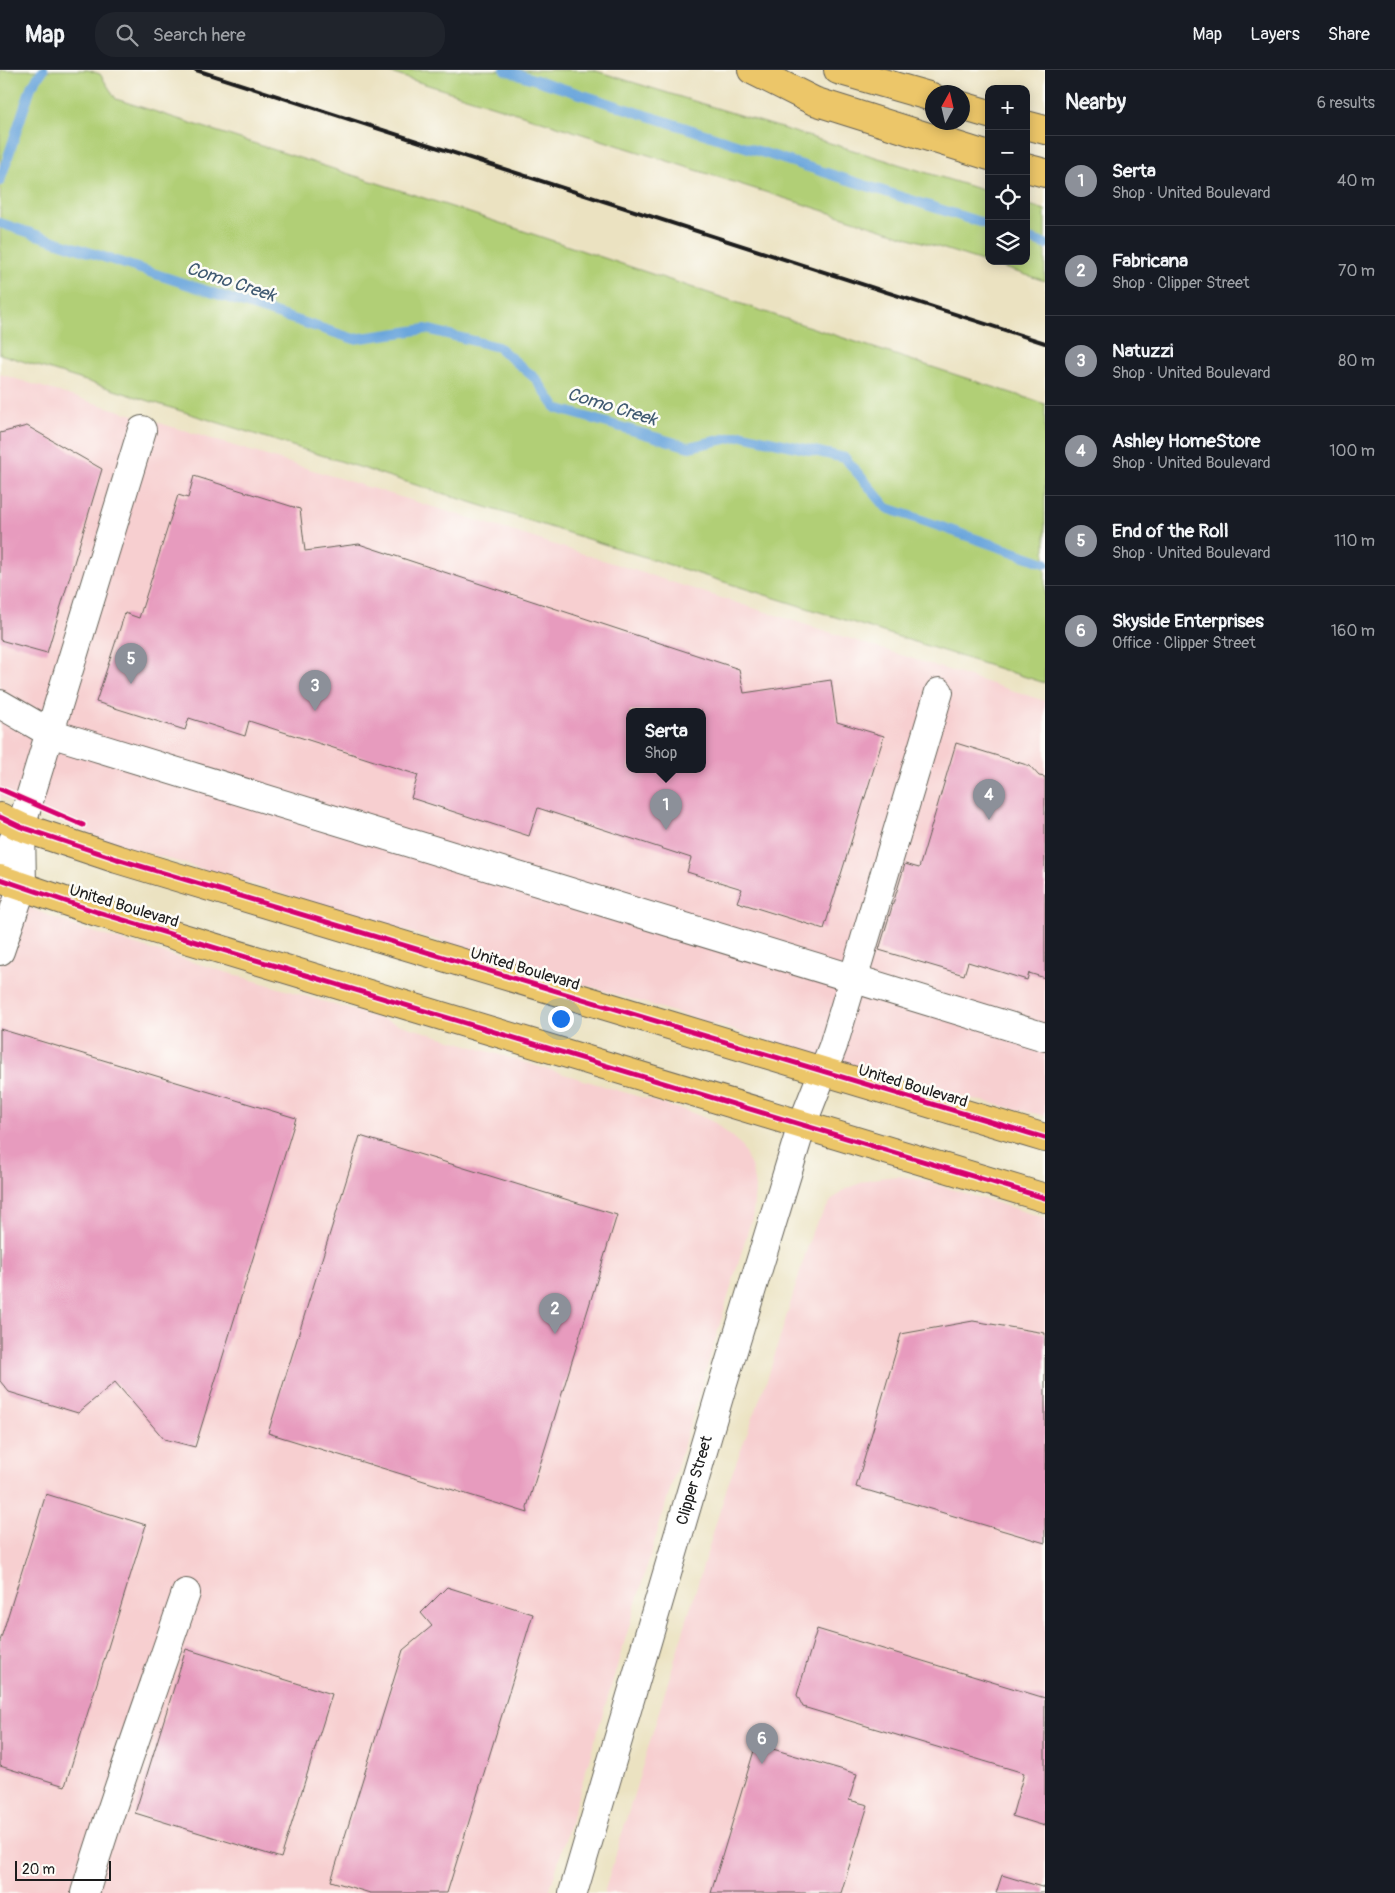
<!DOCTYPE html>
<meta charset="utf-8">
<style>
:root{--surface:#171b24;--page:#20242c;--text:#f1f3f6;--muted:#9ea1a6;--line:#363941;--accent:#8c9099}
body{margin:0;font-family:Pangolin,sans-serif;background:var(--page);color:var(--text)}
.controls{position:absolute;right:15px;top:15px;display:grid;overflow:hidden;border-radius:10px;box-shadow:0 2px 12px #0003}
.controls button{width:45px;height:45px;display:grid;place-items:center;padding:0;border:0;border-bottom:1px solid var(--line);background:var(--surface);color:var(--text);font:25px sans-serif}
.compass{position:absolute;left:925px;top:15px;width:45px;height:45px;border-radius:50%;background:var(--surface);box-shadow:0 2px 12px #0003;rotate:8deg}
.scale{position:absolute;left:15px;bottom:12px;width:96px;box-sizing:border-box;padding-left:5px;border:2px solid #1c1c1c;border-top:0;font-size:14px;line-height:18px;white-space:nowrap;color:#1c1c1c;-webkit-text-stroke:4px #fdfcf7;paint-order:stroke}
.you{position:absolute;left:560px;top:948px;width:18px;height:18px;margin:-12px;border:4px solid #fff;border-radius:50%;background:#1a73e8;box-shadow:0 0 0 8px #1a73e833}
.badge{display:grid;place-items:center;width:32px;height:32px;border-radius:50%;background:var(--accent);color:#fff;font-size:16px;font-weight:700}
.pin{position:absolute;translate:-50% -41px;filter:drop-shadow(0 1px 2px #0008)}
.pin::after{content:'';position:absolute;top:26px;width:18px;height:15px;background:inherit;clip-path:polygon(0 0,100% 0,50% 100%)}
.popup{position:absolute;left:626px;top:638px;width:80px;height:65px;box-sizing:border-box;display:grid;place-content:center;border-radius:10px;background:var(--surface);filter:drop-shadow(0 1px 4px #0005);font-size:16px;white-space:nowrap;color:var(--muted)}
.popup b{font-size:19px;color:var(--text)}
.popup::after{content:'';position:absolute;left:50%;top:100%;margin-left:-10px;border:10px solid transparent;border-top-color:var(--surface)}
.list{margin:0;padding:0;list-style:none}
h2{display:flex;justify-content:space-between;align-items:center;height:65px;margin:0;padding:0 20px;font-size:21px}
h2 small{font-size:16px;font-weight:400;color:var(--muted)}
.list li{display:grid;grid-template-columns:32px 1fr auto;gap:15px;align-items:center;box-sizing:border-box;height:90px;padding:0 20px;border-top:1px solid var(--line)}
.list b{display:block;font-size:19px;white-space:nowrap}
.list p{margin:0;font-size:16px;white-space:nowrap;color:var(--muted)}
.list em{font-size:16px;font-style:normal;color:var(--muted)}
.icon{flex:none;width:28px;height:28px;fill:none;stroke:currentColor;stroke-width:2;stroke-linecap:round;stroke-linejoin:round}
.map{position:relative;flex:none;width:1045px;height:1823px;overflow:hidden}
header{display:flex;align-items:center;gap:30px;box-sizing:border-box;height:70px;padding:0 25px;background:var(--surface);border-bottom:1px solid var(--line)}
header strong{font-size:24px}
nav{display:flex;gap:28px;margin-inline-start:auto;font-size:18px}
.search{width:350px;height:45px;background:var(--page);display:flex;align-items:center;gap:12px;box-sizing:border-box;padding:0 18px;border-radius:20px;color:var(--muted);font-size:19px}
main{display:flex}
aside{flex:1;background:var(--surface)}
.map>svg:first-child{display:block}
</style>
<header>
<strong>Map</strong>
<div class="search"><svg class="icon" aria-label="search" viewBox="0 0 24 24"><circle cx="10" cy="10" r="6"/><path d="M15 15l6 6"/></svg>Search here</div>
<nav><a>Map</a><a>Layers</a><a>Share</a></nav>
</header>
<main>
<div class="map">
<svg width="1045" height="1823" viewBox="0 0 1045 1823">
<rect width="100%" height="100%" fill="#fdfcf7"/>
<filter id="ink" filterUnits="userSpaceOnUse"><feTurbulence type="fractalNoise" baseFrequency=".02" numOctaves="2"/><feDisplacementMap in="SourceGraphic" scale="10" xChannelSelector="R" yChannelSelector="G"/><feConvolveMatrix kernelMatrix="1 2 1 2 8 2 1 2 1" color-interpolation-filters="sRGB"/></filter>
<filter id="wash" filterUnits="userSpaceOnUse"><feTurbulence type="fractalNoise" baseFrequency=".0096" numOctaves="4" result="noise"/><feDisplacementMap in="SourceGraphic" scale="20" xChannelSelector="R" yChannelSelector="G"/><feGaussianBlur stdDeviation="1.12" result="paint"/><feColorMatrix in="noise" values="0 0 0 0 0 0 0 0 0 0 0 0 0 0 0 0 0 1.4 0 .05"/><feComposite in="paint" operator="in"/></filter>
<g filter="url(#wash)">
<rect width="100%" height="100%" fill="#ebe2c1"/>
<path fill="#f7cfd0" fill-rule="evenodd" d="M0,304L521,464L1045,631V1046L911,1014L103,769L0,727ZM630,641H702V699H630Z
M0,826L83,859L693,1043L714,1052L739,1073L746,1085L752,1098L755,1118L753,1144L549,1823H0Z
M897,1106L915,1108L1045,1148V1823H604L727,1417L768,1307L813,1159L831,1131L844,1120L870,1109Z"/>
<path fill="#b1cf76" stroke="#667649" d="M0,0H88L100,4L116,29L455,138L807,256L1045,334V613L0,284Z
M381,0H593L989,122V191H1026V134L1045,140V211Z"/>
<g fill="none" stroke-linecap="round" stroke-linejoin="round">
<path stroke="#6ba6dc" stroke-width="10" d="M505,0L989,155
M0,111L31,17L43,0
M0,153L354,269L426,259L498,277L536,309L556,338L689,377L743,365L845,388L887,438L1045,493
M1026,168L1045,174"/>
</g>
<g id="blocks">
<path fill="#e79bbe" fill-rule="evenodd" d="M27,356L102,399L47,583L0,570V363Z
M194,406L300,439L305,481L359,474L739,599L744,623L831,610L837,652L884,666L824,859L737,832L742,819L687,802L691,788L538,738L529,766L411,728L418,705L249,651L245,666L189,648L185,660L96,632L125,543L139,548L178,425L188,428ZM630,641H702V699H630Z
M956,673L1030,696L1039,706L1045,707V908L1029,903L1027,910L968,892L964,905L879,880L905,794L919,798Z
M0,959L296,1048L195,1377L164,1369L115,1312L78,1343L9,1322L0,1311Z
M360,1066L617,1145L527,1437L528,1443L268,1363Z
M973,1251L1045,1263V1473L856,1417L901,1264Z
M46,1424L146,1455L65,1716L0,1696V1571Z
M447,1517L533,1544L447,1823H370L331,1811L403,1580L432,1556L421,1543Z
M817,1559L1045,1628V1756L1012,1746L1024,1703L803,1637L797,1625Z
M186,1579L332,1624L281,1788L135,1743Z
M756,1674L857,1704L849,1730L868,1735L841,1823H711Z
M1002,1805L1045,1818V1823H996Z"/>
</g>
</g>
<g filter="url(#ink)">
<use href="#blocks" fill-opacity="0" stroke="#646156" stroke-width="1"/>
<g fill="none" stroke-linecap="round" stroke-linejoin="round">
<defs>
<g id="minor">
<path d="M0,634L50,663L1045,967"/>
<path d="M0,793L21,757L142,360"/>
<path d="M0,881L22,817L21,757"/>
<path d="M85,1823C115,1722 152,1623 186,1523"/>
<path id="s1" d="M573,1823L721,1320L802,1055L833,976L939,622"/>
</g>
<path id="major" d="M0,747L21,757L117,789L1045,1068
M0,809L97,842L1045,1128"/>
<path id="highway" d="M752,0L814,31L989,86
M838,0L932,27
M962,36L989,44
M1026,55L1045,60
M1026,98L1045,103"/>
</defs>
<use href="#minor" stroke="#646156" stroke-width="30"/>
<use href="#major" stroke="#646156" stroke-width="30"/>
<use href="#highway" stroke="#646156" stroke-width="30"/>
<use href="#minor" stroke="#fff" stroke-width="28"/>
<use href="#major" stroke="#ecc669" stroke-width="28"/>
<use href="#highway" stroke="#ecc669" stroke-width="28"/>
<path stroke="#1c1c1c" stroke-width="4" d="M196,0L1045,273"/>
<defs>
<path id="cycleway" d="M0,719L83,755
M0,747L21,757L117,789L1045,1068
M0,809L97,842L1045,1128"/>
</defs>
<use href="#cycleway" stroke="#fdfcf7" stroke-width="8"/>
<use href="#cycleway" stroke="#d6006c" stroke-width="5"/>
</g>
</g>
<g text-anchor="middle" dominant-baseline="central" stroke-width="5" stroke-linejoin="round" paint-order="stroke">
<g font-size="16" fill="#1c1c1c" stroke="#fdfcf7">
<text transform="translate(124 836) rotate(17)">United Boulevard</text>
<text transform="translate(525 899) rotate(17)">United Boulevard</text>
<text transform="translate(913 1016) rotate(17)">United Boulevard</text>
<text stroke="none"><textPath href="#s1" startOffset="430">Clipper Street</textPath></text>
</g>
<g font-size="18" font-style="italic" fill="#405a72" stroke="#fdfcf7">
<text transform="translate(231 212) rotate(18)">Como Creek</text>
<text transform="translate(612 337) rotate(17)">Como Creek</text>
</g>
</g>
</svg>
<div class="controls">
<button>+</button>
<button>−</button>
<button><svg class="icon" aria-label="locate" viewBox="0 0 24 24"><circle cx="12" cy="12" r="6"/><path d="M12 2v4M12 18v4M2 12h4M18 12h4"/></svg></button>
<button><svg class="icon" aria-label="layers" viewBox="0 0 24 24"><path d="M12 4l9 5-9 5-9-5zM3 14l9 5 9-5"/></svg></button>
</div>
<svg class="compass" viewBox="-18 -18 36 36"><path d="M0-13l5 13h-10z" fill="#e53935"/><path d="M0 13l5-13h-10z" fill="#9ea1a6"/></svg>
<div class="scale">20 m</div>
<div class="you"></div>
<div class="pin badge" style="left:666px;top:760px">1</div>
<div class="popup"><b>Serta</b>Shop</div>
<div class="pin badge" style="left:555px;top:1264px">2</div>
<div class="pin badge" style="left:315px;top:641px">3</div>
<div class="pin badge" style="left:989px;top:750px">4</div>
<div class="pin badge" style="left:131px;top:614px">5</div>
<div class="pin badge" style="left:762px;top:1694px">6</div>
</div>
<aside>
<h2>Nearby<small>6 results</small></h2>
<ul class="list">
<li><span class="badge">1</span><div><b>Serta</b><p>Shop · United Boulevard</p></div><em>40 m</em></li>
<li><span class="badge">2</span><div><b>Fabricana</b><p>Shop · Clipper Street</p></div><em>70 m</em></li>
<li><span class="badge">3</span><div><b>Natuzzi</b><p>Shop · United Boulevard</p></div><em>80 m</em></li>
<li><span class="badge">4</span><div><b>Ashley HomeStore</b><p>Shop · United Boulevard</p></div><em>100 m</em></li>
<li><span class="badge">5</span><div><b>End of the Roll</b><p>Shop · United Boulevard</p></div><em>110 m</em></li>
<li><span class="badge">6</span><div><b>Skyside Enterprises</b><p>Office · Clipper Street</p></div><em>160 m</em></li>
</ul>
</aside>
</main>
